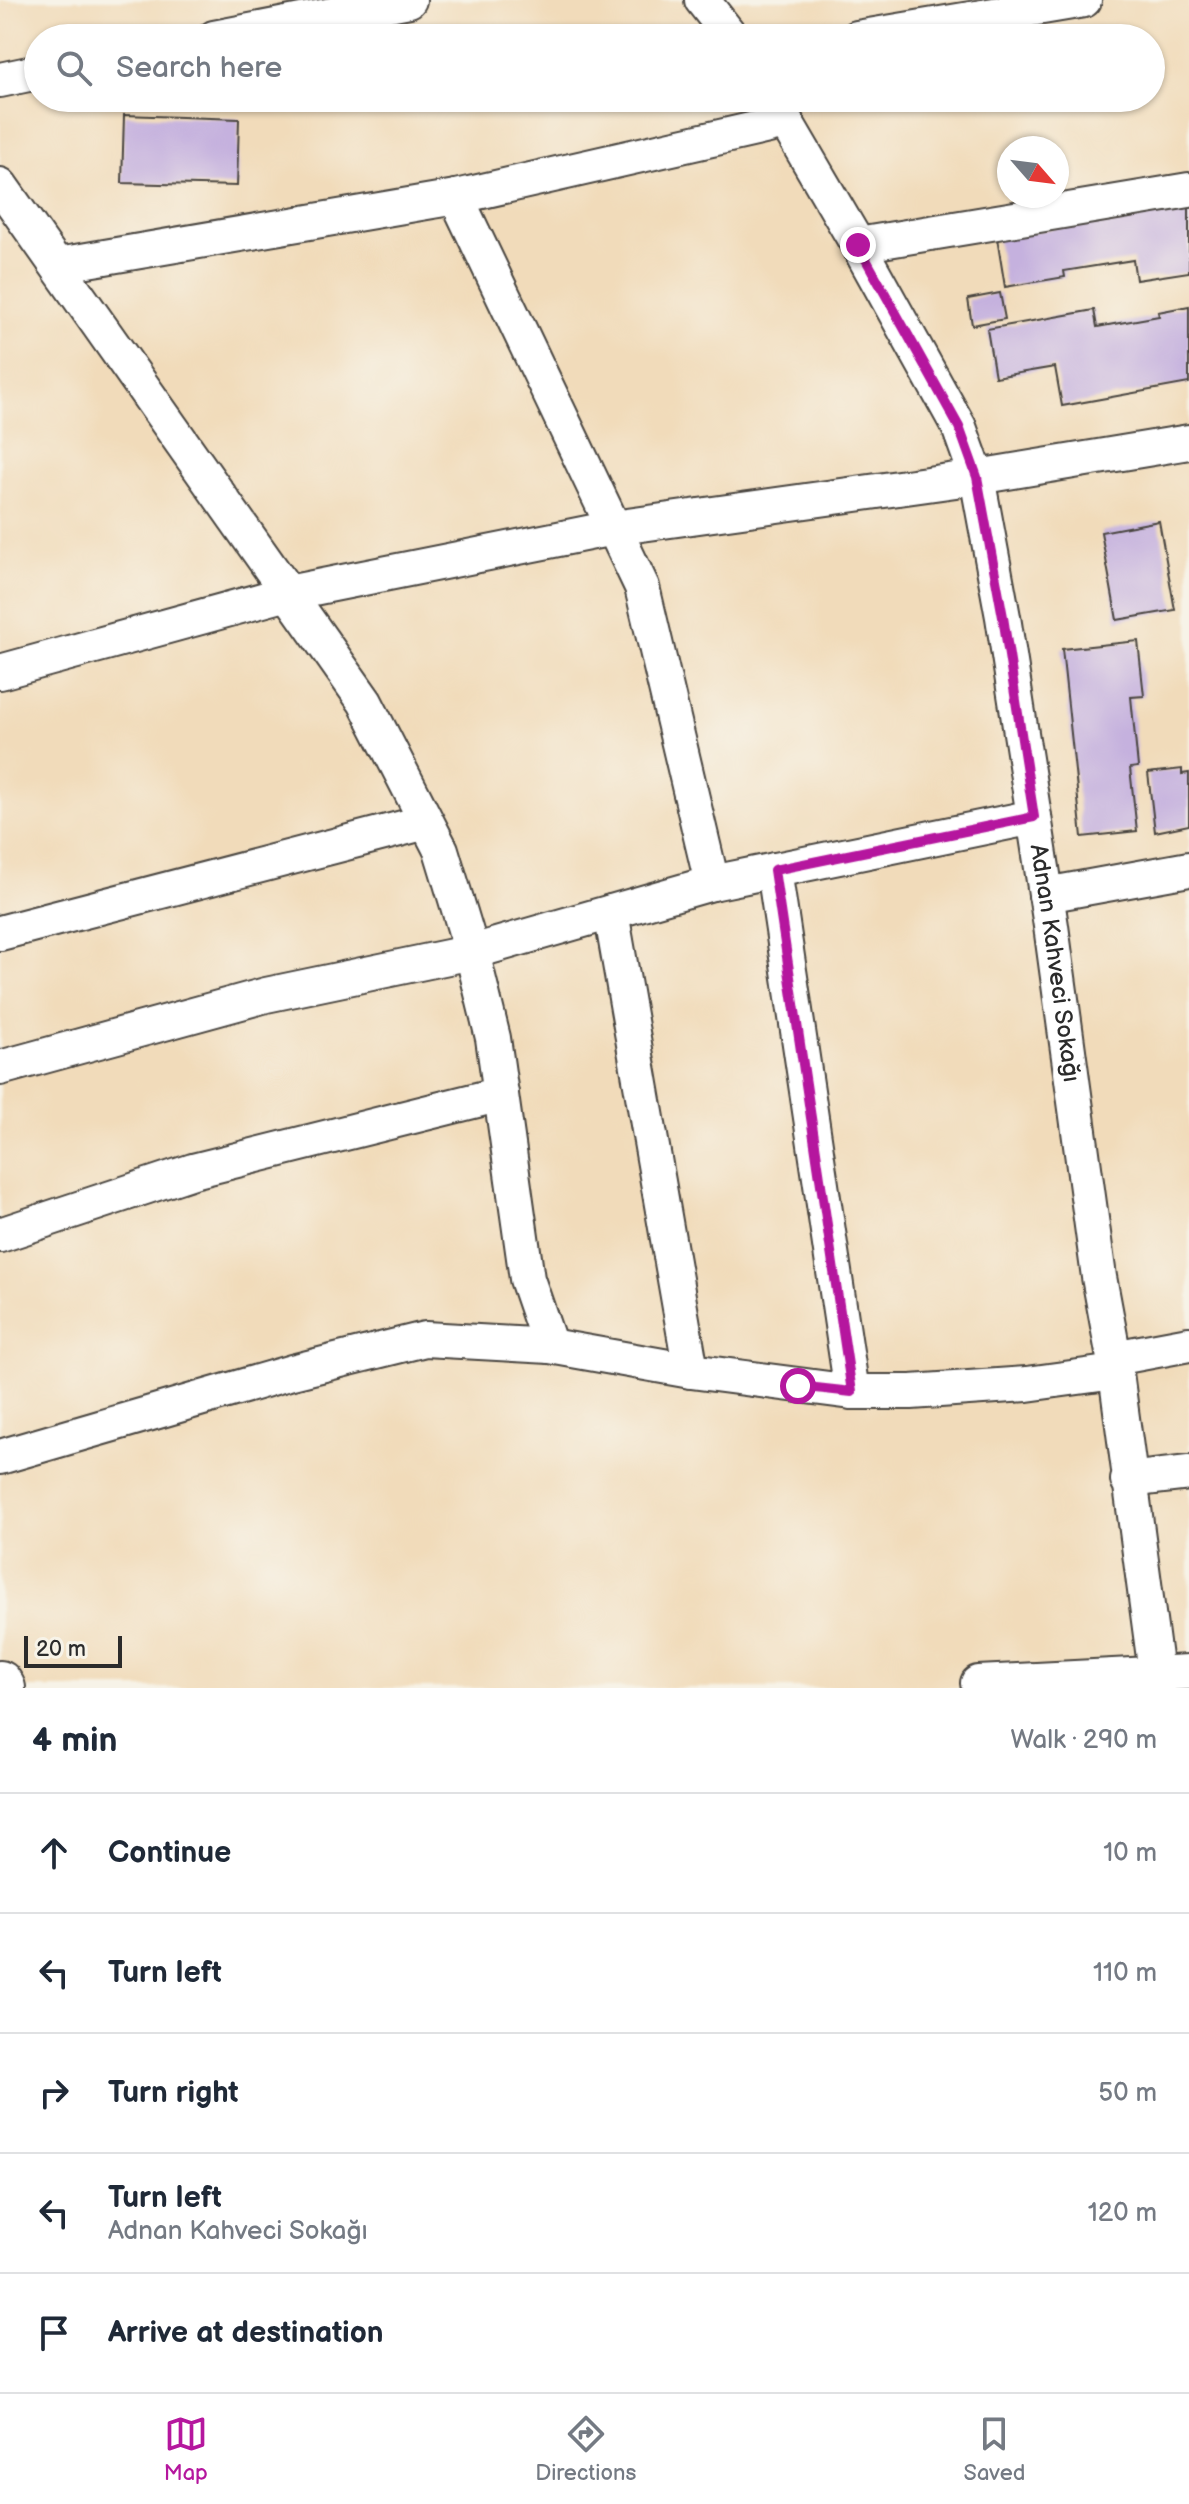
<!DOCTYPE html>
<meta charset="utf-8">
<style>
:root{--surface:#fff;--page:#f2f2f3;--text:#1f2937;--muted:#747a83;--line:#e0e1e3;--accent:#b5179e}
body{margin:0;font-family:"Balsamiq Sans",sans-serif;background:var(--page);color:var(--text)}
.compass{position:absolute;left:997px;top:136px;width:72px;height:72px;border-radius:50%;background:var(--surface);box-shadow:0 2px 6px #0004;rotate:118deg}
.scale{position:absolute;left:24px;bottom:20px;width:98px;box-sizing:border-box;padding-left:8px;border:4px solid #2b2b2b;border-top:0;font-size:22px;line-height:28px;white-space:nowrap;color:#2b2b2b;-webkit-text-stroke:6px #f7f3e8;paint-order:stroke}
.stop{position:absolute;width:24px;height:24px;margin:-18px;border:6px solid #b5179e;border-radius:50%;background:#fff}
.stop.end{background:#b5179e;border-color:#fff;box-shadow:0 2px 8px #0008}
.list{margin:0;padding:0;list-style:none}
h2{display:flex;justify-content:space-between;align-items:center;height:104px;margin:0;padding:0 32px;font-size:34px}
h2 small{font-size:26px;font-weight:400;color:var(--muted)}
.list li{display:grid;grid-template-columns:52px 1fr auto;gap:24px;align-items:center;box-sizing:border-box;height:120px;padding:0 32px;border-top:2px solid var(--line)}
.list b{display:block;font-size:30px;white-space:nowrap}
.list p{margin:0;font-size:26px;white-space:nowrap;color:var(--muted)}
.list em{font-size:26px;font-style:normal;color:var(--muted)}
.icon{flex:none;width:44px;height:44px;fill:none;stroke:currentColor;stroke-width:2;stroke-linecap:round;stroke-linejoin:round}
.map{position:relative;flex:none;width:1189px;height:1688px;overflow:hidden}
.search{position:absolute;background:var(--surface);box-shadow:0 2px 6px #0004;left:24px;right:24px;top:24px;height:88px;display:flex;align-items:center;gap:20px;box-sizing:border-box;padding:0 28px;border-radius:44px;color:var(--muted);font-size:30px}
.sheet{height:704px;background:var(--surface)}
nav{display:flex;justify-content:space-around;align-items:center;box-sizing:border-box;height:112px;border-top:2px solid var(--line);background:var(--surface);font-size:22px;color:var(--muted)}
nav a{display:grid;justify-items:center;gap:4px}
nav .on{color:var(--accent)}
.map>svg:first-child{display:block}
</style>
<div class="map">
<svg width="1189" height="1688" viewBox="0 0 1189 1688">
<rect width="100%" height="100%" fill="#f7f3e8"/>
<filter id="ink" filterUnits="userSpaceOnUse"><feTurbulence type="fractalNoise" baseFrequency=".0125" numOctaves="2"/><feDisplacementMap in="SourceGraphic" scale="16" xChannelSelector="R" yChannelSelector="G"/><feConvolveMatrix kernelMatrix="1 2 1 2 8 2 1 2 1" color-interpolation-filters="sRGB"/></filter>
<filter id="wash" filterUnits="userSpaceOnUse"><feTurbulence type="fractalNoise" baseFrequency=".006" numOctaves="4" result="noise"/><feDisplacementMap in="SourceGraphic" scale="32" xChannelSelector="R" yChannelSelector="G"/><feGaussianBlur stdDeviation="1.8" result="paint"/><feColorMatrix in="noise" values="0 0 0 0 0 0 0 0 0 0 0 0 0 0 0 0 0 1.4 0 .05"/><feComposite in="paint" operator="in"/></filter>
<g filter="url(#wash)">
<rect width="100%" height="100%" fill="#f1dbba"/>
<g id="blocks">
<path fill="#c5b1de" d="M124,115L239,119L237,186L122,183Z
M1189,205V272L1136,280L1133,260L1064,271L1065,277L1005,287L997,238Z
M1000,293L1005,319L972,325L968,299Z
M1189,306V383L1062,406L1055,367L995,377L987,329L1094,310L1097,327L1159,316L1158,312Z
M1159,521L1175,610L1117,620L1101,532Z
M1138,641L1144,696L1131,697L1138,767L1130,768L1137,831L1082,837L1062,649Z
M1182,769V774L1189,773V825L1155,832L1148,773Z"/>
</g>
</g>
<g filter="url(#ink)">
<use href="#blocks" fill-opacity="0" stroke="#494540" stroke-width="2"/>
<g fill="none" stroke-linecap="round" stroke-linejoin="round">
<defs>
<g id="minor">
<path d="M702,0L732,38"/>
<path d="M214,38L409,0"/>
<path d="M857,38L1084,0"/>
<path d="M0,80L38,72"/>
<path id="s1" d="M772,98L858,245L959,427L977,477L1003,617L1051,926L1099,1277L1114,1358L1158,1688"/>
<path d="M0,185L365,702L441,850L472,952L493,1038L527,1279L550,1346"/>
<path d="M456,197L642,587L712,883"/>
<path d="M858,245L1189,190"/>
<path d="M58,265L456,197L786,122"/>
<path d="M0,672L288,593L613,528L977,477L1189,442"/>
<path d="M774,870L852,1392"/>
<path d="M1046,895L1189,869"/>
<path d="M611,912L691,1371"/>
<path d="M0,933L426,822"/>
<path d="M0,1068L266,995L472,952L712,883L1034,817"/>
<path d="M0,1235L193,1171L501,1094"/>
<path d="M1114,1358L1189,1344"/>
<path d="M0,1457L292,1372L425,1339L550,1346L691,1371L852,1392H911L1027,1384L1115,1372"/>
<path d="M1128,1480L1189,1473"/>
<path d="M978,1683L1189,1672"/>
</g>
<path id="primary" d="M0,1683L3,1688"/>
</defs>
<use href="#minor" stroke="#494540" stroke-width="38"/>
<use href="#primary" stroke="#494540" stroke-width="48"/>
<use href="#minor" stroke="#fff" stroke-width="34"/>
<use href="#primary" stroke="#fff" stroke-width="44"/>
</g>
</g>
<g fill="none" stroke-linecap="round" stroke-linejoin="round" filter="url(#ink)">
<path stroke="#b5179e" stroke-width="10" d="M798,1386L852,1392L774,870L1034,817L1003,617L977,477L959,427L858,245"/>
</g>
<g text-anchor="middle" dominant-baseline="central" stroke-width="6" stroke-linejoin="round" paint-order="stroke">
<g font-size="24" fill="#2b2b2b" stroke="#f7f3e8">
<text stroke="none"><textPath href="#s1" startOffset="924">Adnan Kahveci Sokağı</textPath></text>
</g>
</g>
</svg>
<svg class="compass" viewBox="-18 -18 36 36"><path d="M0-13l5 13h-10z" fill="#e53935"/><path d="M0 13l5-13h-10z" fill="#747a83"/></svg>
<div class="scale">20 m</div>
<div class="stop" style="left:798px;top:1386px"></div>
<div class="stop end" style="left:858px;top:245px"></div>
<div class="search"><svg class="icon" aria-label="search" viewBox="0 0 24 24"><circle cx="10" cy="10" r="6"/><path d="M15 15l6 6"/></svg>Search here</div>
</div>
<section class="sheet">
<h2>4 min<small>Walk · 290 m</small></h2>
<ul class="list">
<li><svg class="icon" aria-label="ahead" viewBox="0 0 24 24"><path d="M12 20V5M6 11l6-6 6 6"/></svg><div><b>Continue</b></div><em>10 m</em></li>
<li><svg class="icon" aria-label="left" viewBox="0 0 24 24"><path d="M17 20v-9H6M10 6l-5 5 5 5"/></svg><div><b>Turn left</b></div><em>110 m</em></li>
<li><svg class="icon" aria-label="right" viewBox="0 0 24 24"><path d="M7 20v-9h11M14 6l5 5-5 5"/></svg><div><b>Turn right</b></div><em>50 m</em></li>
<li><svg class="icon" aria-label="left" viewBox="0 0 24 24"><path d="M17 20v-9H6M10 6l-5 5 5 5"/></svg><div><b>Turn left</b><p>Adnan Kahveci Sokağı</p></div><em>120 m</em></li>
<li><svg class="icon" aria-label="arrive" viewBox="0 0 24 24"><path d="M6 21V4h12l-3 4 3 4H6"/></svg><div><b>Arrive at destination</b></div></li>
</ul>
</section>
<nav>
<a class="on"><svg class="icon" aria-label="map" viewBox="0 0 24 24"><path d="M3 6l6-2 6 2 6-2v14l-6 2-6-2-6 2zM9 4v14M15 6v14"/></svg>Map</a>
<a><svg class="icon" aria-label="directions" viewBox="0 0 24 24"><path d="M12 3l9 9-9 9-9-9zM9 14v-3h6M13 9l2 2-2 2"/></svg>Directions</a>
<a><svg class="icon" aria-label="saved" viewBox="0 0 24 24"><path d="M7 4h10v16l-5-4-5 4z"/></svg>Saved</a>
</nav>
